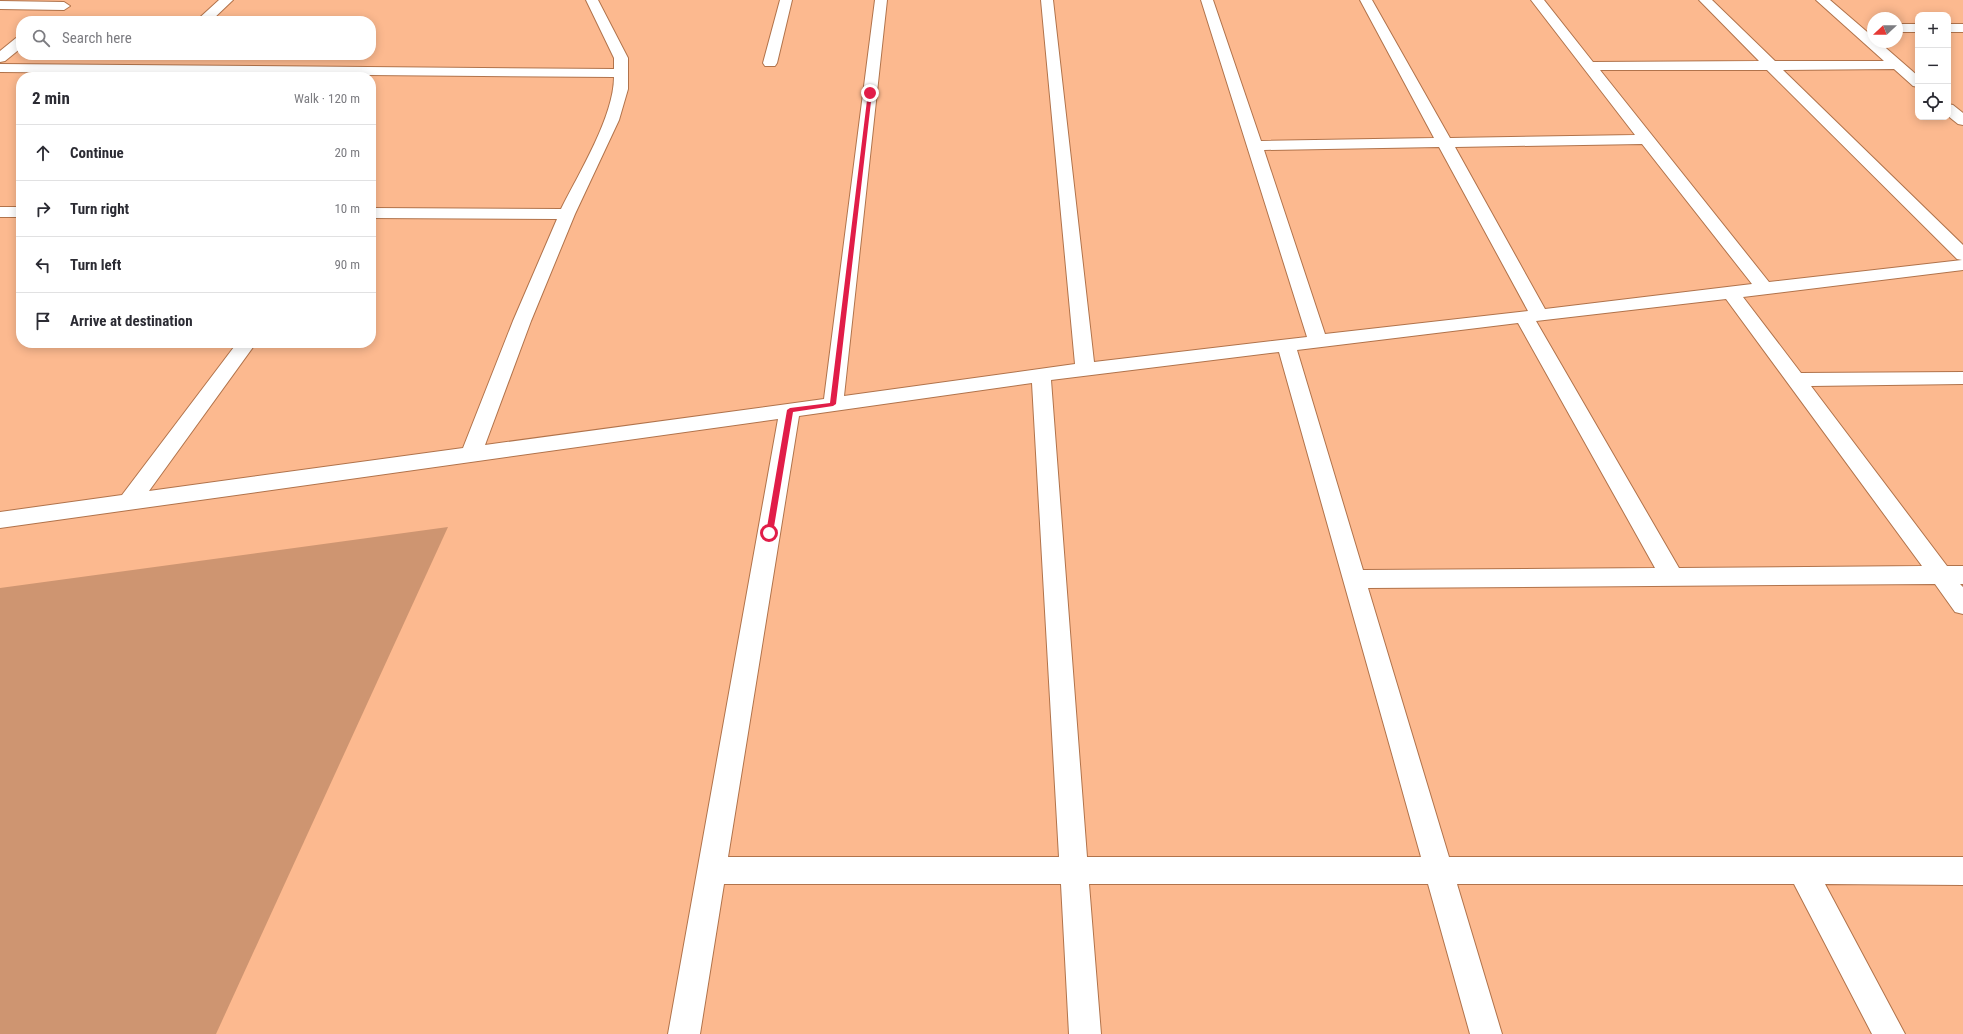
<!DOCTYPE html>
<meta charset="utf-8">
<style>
:root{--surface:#fff;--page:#f7f7f7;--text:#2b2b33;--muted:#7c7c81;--line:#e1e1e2}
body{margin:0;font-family:"Roboto Condensed",sans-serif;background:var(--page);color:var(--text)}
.controls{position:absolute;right:12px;top:12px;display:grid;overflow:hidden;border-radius:8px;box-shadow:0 2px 10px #0003}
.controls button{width:36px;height:36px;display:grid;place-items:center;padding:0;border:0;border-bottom:1px solid var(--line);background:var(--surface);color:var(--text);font:20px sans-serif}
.compass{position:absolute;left:1867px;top:12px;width:36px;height:36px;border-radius:50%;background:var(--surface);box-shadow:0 2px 10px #0003;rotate:248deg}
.stop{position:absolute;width:12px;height:12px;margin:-9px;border:3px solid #e11d48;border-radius:50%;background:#fff}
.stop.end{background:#e11d48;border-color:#fff;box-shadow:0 1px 4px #0008}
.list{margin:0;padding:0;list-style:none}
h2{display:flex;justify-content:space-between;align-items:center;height:52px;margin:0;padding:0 16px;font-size:17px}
h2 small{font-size:13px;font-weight:400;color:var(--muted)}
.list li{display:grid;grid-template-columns:26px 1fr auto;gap:12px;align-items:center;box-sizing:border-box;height:56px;padding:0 16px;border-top:1px solid var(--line)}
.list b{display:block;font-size:15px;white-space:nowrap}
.list em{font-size:13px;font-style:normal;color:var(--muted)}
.icon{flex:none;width:22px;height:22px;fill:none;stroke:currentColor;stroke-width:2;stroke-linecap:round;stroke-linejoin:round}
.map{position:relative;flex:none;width:1963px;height:1034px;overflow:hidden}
.search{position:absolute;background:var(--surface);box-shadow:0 2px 10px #0003;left:16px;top:16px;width:360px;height:44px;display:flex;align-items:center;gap:10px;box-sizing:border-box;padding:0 14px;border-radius:16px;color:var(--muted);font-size:15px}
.panel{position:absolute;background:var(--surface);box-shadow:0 2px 10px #0003;left:16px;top:72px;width:360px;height:276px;border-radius:16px}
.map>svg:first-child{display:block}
</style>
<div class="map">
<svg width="1963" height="1034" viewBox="0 0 1963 1034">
<rect width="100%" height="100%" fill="#fcb98f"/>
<path fill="#ce9571" d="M448,527L216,1034H0V588Z"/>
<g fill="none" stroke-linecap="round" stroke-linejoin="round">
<defs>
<path id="street" d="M219,0H233L211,21H196Z
M586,0H598L628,58V89L619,120L575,214L531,321L485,445L824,399L875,0H887L844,396L1075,364L1041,0H1053L1094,362L1307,337L1201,0H1213L1261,141L1434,138L1360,0H1372L1450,138L1635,135L1531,0H1544L1593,62L1759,61L1699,0H1712L1775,61H1884L1816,0H1830L1873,37V42H1879L1918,76V87L1913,86L1894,69L1783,70L1963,245V270L1743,297L1801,373L1963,372V384L1811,386L1947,566H1963V584H1960L1963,587V614L1955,612L1935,584L1368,588L1449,857H1963V885L1825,884L1905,1034H1872L1794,884H1457L1502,1034H1470L1428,884H1089L1101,1034H1069L1061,884H724L700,1034H668L778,419L0,528V512L122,495L237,343H256L149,491L463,448L513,321L557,219L371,218V208L561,209C579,173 614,116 614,77L0,72V64L614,69V58ZM1600,70H1767L1957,259L1962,260L1769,282ZM1642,144L1752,284L1545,309L1455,147ZM1439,147L1528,311L1325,334L1264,150ZM1726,299L1922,566L1679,568L1536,321ZM1518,323L1655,568L1363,570L1297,350ZM1279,352L1421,857H1087L1051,380ZM1032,383L1059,857H728L799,416Z
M780,0H792L777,63L775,66H765L763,63Z
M0,1L64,2L70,6L64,10L0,9Z
M1897,24H1918V32H1897Z
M1948,24H1963V32H1948Z
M21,37V48L5,61L0,62V51L16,38Z
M1948,104L1953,105L1963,113V125L1958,124L1948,116Z
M0,207H21V217H0Z"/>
</defs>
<use href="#street" stroke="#b1734b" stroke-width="2"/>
<use href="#street" fill="#fff" fill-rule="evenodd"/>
</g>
<path fill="#e11d48" d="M868,92L872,93L836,404L833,406L793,412L773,533L769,535L766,533L787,410L790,408L830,403Z"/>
</svg>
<div class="controls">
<button>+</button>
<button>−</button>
<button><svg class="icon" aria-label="locate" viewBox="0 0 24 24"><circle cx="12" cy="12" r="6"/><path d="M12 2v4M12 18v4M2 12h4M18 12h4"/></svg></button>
</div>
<svg class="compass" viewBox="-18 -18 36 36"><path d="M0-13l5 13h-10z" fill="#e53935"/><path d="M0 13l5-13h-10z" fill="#7c7c81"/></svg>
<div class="stop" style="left:769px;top:533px"></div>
<div class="stop end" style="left:870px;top:93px"></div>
<div class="search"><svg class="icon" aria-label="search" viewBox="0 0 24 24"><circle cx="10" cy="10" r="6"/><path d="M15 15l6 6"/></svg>Search here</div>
<section class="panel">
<h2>2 min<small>Walk · 120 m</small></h2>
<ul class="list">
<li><svg class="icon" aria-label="ahead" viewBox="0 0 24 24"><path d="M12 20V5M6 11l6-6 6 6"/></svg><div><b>Continue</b></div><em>20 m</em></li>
<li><svg class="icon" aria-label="right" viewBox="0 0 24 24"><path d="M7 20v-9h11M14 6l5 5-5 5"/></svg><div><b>Turn right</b></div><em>10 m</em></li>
<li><svg class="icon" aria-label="left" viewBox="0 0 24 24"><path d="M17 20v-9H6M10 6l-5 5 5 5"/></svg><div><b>Turn left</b></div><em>90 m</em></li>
<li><svg class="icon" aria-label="arrive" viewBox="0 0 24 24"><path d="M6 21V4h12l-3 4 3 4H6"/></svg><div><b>Arrive at destination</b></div></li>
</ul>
</section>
</div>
